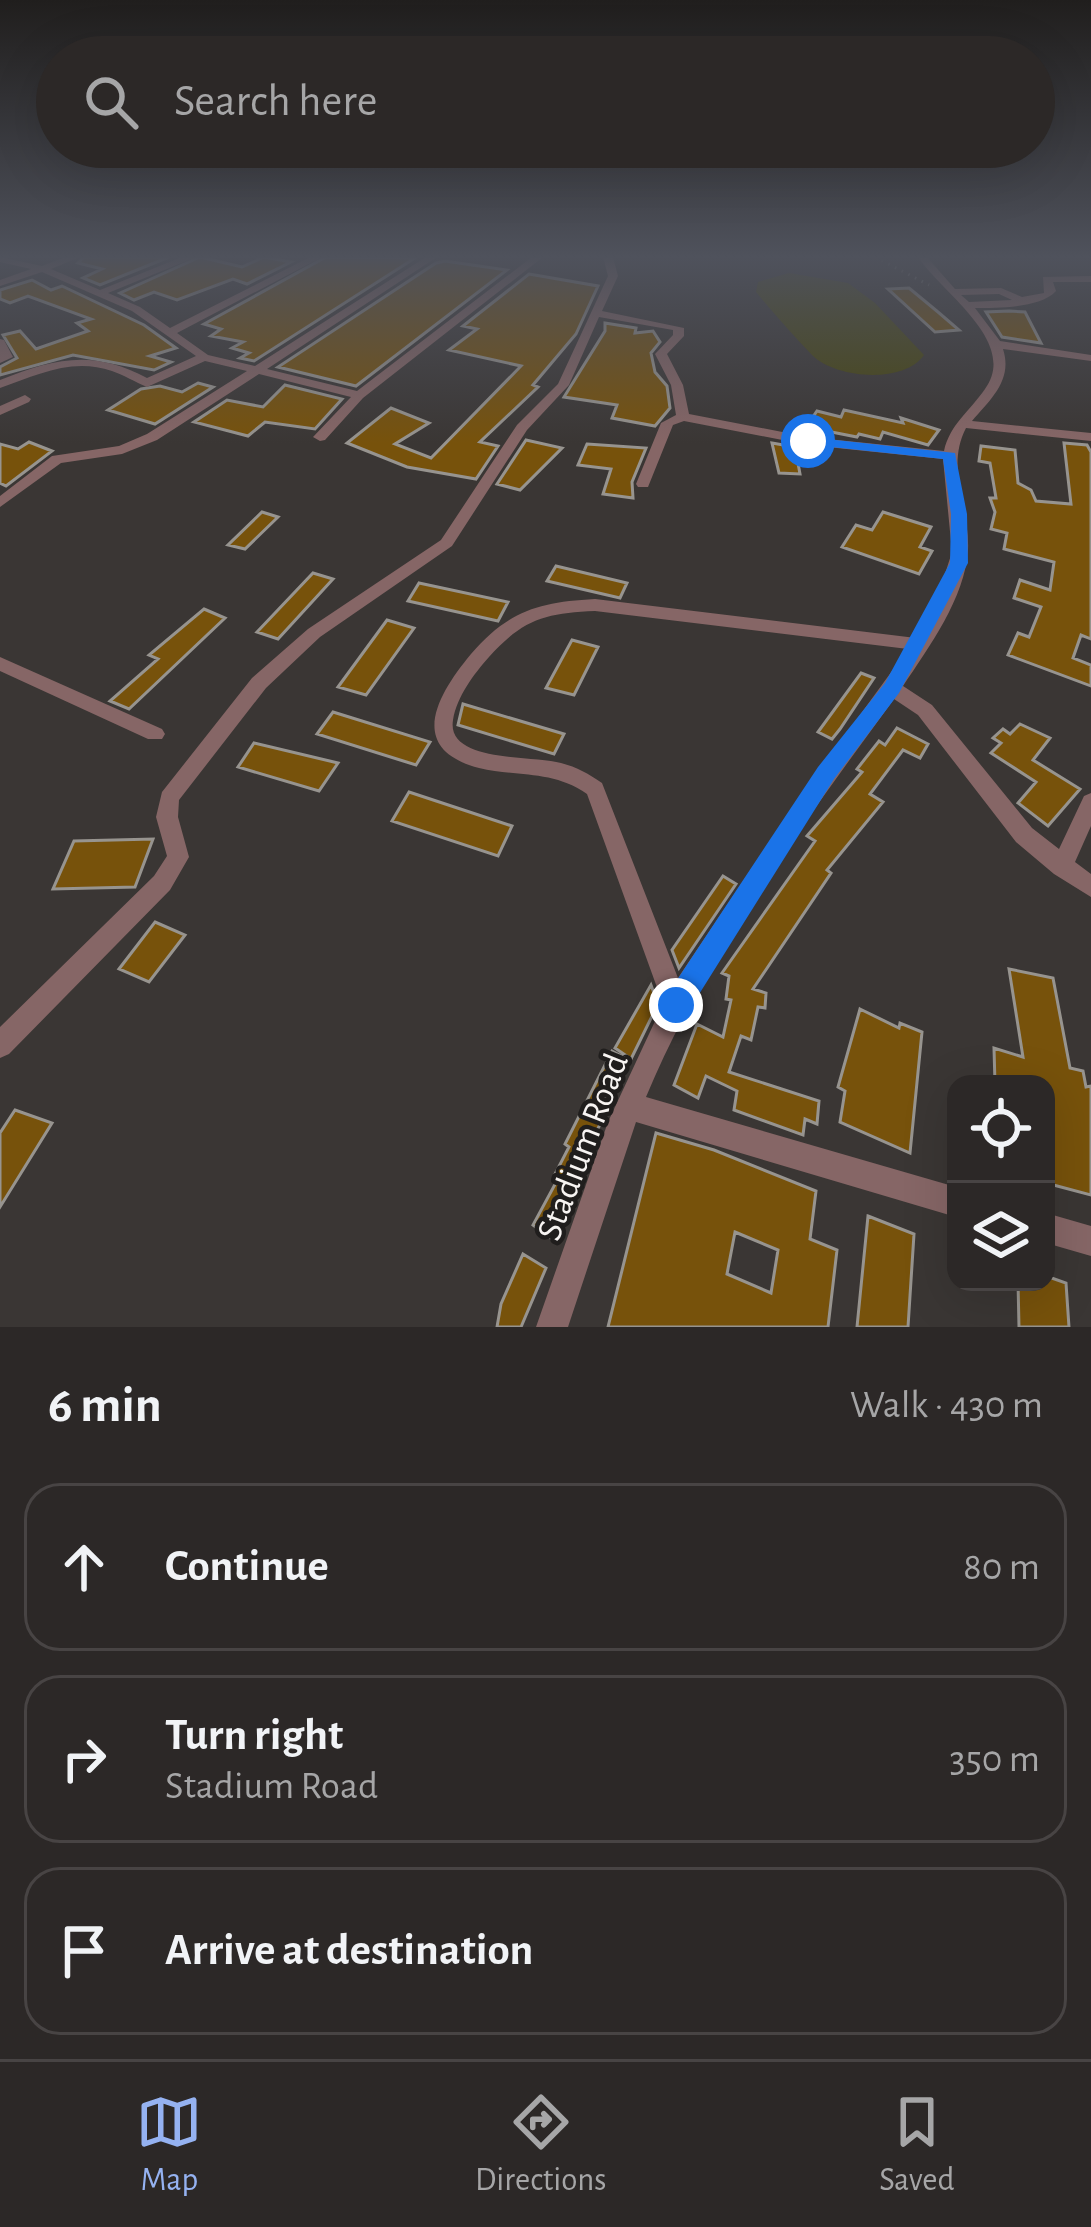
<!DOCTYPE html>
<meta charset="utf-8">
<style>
:root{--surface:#2c2827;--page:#34302f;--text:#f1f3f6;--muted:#a6a6a7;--line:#484444;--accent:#95b2f1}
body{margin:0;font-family:"Alegreya Sans",sans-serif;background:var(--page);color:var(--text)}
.controls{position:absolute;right:36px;bottom:36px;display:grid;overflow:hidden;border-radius:24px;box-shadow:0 12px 48px #0002}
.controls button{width:108px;height:108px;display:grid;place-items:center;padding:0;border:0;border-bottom:3px solid var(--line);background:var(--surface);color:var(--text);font:60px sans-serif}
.stop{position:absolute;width:36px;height:36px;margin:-27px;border:9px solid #1a73e8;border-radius:50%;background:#fff}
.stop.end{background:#1a73e8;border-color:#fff;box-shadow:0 3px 12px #0008}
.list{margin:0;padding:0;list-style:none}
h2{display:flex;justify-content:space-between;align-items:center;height:156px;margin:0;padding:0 48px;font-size:51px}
h2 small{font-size:39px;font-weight:400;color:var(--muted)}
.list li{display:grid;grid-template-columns:78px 1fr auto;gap:36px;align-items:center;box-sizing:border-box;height:168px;margin:0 24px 24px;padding:0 24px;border:3px solid var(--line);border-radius:36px}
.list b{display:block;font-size:45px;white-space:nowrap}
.list p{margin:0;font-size:39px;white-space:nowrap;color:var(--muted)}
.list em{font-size:39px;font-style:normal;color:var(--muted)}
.icon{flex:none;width:66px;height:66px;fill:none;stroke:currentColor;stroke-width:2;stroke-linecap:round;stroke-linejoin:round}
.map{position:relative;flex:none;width:1091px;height:1327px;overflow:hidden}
.search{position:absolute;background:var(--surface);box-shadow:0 12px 48px #0002;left:36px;right:36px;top:36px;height:132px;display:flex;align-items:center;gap:30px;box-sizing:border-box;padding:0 42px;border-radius:66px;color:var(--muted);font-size:45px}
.sheet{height:732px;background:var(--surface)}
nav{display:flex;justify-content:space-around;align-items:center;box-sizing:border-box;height:168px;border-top:3px solid var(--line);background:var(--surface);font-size:33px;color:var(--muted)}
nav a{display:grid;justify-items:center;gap:6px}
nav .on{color:var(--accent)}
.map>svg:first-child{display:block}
</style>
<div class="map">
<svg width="1091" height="1327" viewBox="0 0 1091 1327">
<rect width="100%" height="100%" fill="#3a3634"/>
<path fill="#47450f" d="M789,273L848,283L875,303L924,355C904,384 836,379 812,355C793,335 773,313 756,292L758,282Z"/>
<path fill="#77520b" stroke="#97948f" stroke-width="3" fill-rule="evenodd" d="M84,257H169L100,285L83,278L102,269L78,263Z
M200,257L242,267L264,257L291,262L247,284L233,279L177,300L154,292L134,300L120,293Z
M326,257L415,258L254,361L240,358L249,353L232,348L243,342L211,336L221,329L204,324Z
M445,261L507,270L356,386L278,367L436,263Z
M529,274L598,286L576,334L533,385L538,387L480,442L498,446L476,479L407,467L347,443L391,408L429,423L395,444L431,458L521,366L449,350L477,329L463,326Z
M32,280L51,290L62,286L144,325L176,348L150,356L171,362L154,370L73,355L0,375V367L17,358L3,335L20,331L36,349L88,331L77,323L91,319L28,296L10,303L0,299V290Z
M909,288L938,312L959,330L935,332L888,289Z
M1009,311L1025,312L1041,343L1002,337L986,312Z
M605,323L636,328L635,333L653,331L660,342L651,353L655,372L667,386L670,408L655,426L612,418L617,405L564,397L605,331Z
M198,383L213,387L155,424L108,410L141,389L160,386L182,392Z
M285,385L342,399L315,429L265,422L248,436L194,422L227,400L263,407Z
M844,410L903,423L901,418L939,430L928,445L883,432L880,439L859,434L857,437L806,427L817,411L841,417Z
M526,440L562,448L520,490L497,484Z
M29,442L52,451L6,486L0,483V444L18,449Z
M772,443L795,447L800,474L779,473Z
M1064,443L1087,445L1091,452V639L1081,635L1073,658L1091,665V686L1008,655L1018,633L1029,637L1041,607L1014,598L1020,580L1050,590L1054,562L1004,549L1007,533L991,529L995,512L990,498H996L990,463L979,461L981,446L1015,450L1018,483L1031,490L1036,501L1071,504Z
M587,444L646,448L632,482L633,498L603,494L611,469L578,465Z
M262,512L278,517L245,549L228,545Z
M883,512L931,527L920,547L932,551L919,574L842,547L856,525L872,530Z
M556,566L627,583L620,598L547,581Z
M313,573L333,579L278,639L257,632Z
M419,583L508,602L498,621L408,601Z
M204,609L225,618L129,709L110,701L158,659L149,655Z
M387,620L414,628L366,695L338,687Z
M572,640L598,647L574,695L546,688Z
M861,673L874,678L840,729L832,739L818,732Z
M463,704L564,734L554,754L458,725Z
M333,712L430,742L416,765L317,734Z
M1020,724L1050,738L1033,760L1080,789L1048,826L1018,803L1036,782L991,753L1001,743L993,738L1003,729L1010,734Z
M897,728L928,744L920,758L903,750L870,794L883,802L827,870L831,873L753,989L766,993L765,1008L758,1007L751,1040L741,1036L729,1072L819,1101L817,1124L805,1119L803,1135L734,1110L737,1091L706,1076L698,1098L674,1085L697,1024L723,1037L731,1000L726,999L729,976L722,973L815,841L807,836L862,772L857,769L879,741L885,745Z
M254,743L338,763L319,791L238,767Z
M409,792L512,826L498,856L392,821Z
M153,839L135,887L53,889L74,841Z
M723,876L736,884L679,968L672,950Z
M155,922L185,935L149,982L119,969Z
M1009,969L1053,978L1070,1068L1083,1071L1086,1087L1091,1086V1195L1046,1183V1084H995L994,1048L1023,1057Z
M651,985L658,1004L631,1059L615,1048Z
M860,1009L899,1028L900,1023L922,1032L910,1153L840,1122L845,1091L838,1087Z
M612,1051L623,1057L603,1104L609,1108L582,1158L562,1205L567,1209L552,1239L533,1225L559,1177L555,1174L569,1147L565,1144Z
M15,1110L52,1123L0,1207V1133Z
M656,1133L714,1150L816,1191L810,1239L837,1250L828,1327H608ZM735,1232L778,1250L771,1293L727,1274Z
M868,1216L914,1234L908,1327H857Z
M523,1254L546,1268L521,1327H497L501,1304Z
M1046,1276L1066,1283L1069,1327H1019L1018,1282H1046Z"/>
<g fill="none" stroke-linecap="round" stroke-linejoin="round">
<path stroke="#787573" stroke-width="3" stroke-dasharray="1.5 6" stroke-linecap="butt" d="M875,257L929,285"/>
<path fill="#866666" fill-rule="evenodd" d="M0,257L42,266L65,257H80L51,269L100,290L182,257H196L108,293L140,307L170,328L310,257H322L177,333L208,355L255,366L426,257H437L267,369L357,391L532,257H543L363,398L325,440L320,441L313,437L351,397L259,374L157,440L122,454L61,463L0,507V496L52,456L119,446L147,434L247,371L205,361L147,387C135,382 124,375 112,371C72,357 37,375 0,388V380C55,358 93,349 147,378L196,356L132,311L42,272L0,286V280L31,269L0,262Z
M603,257H613L618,276L602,311L684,328V336L667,354L683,385L689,414L808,437L944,451C950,424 970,411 985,389C1019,342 942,293 918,257H927L955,289L1001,288L1022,297L1044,293L1043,277L1091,276V282H1053L1056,291C1041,308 998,308 975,308L1000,341L1091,355V361L1003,349C1013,380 991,399 972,421L1091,433V441L966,428C945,468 970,508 968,550C965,598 929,647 903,686L932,705L1032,828L1059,849L1084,796L1091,793V826L1075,862L1091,874V897L1054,874L1016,842L918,715L894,699C803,824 706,953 646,1097L956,1187V1217L636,1122L568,1327H536L608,1122L663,1004L587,794C553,770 517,777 479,768C406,749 437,695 471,654C508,611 539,602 595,599L916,638L937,599L952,552L943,459L808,445L684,421L673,425L648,487H638L636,484L661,423L676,415L671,385L655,354L673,335V330L599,317L569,385L527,430L452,546L320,637L266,688L179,800L178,817L189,857L170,890L9,1054L0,1058V1027L154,876L167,856L156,817L162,792L252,678L308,629L441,540L517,425L558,384L608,276ZM999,294L1012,300L969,302L961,295ZM595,611L908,649L793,807L678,978L602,783C589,774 577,767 561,763C533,755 446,763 453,720C457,696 474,674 489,657C523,619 546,613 595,611Z
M0,339L4,340L13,357L0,363Z
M25,395L31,399L29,402L0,415V406Z
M0,657L162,729L165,734L162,739H148L0,671Z
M1046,1213L1091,1226V1256L1046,1243Z"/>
</g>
<linearGradient id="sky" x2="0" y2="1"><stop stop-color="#201e1d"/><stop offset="0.58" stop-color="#4f525c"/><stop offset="1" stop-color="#4f525c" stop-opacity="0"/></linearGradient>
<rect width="1091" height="443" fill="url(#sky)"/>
<path fill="#1a73e8" d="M808,437L955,453L967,514L968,563L899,693L834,779L686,1015L676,1019L667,1015L663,1005L667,995L818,767L885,683L950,563L951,514L943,459L803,444Z"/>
<g text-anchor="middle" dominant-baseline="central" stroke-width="9" stroke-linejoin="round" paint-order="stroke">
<g font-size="36" fill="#f7f4f2" stroke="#201e1d">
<text transform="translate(583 1147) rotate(-69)">Stadium Road</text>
</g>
</g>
</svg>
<div class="controls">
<button><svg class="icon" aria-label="locate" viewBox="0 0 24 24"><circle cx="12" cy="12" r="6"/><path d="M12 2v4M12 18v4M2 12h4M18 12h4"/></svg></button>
<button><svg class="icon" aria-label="layers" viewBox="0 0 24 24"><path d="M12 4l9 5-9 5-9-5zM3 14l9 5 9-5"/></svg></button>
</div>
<div class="stop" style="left:808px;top:441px"></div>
<div class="stop end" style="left:676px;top:1005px"></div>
<div class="search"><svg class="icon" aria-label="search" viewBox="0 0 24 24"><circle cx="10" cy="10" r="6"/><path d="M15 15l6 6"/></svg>Search here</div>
</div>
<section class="sheet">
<h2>6 min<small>Walk · 430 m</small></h2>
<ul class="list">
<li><svg class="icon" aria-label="ahead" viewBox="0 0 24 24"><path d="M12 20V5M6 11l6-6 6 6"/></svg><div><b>Continue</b></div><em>80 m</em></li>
<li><svg class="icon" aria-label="right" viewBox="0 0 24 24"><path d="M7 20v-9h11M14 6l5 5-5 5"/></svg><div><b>Turn right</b><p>Stadium Road</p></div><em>350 m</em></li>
<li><svg class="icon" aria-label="arrive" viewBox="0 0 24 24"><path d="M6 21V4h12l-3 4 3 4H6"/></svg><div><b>Arrive at destination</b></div></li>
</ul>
</section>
<nav>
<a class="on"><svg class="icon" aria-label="map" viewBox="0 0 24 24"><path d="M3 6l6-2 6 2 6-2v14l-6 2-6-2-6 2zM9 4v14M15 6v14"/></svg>Map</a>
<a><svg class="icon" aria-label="directions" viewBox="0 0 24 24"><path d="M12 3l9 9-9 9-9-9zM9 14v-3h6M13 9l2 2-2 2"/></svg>Directions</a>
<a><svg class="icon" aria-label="saved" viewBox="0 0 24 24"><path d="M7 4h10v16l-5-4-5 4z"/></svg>Saved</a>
</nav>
